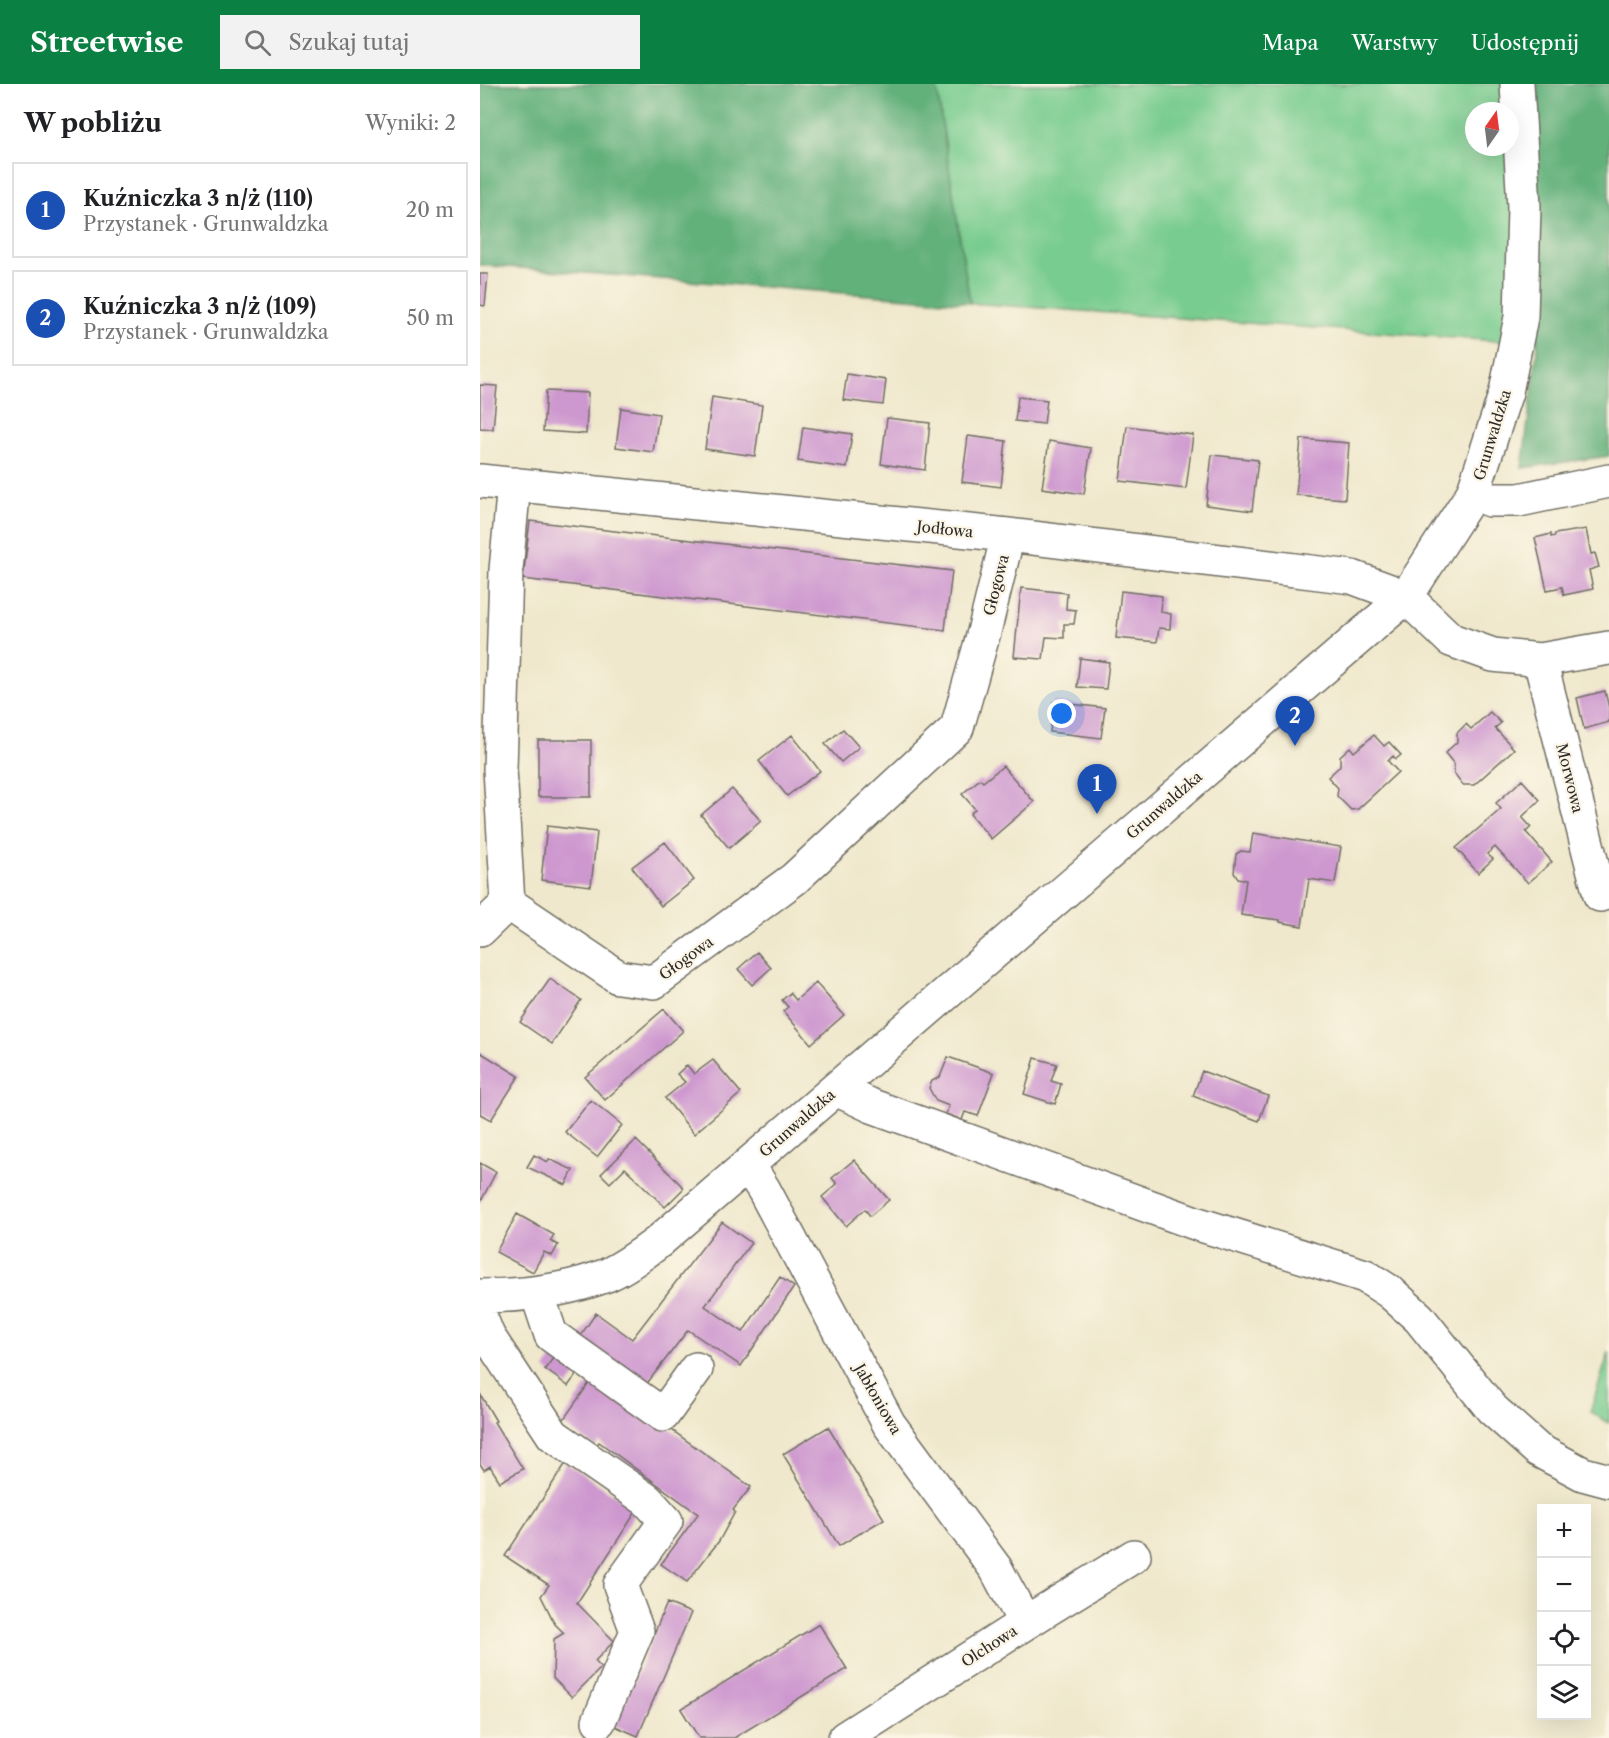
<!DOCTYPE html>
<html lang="pl">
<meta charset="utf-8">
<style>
:root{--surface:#fff;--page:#f2f2f2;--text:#202124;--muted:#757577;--line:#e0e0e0;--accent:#0b8043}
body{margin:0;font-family:"Libre Caslon Text",serif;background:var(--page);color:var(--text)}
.controls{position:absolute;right:18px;bottom:18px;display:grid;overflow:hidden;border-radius:0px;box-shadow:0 6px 24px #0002}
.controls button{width:54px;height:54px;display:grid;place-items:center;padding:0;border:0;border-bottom:2px solid var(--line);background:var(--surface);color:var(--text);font:30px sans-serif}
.compass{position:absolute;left:985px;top:18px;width:54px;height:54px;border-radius:50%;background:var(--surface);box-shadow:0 6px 24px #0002;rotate:14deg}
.you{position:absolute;left:582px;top:630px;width:21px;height:21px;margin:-15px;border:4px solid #fff;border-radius:50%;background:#1a73e8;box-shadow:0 0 0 9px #1a73e833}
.badge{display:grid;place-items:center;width:39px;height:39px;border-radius:50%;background:var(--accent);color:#fff;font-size:20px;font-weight:700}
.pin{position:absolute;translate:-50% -50px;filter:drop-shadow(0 2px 3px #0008)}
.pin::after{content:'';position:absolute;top:32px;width:21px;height:18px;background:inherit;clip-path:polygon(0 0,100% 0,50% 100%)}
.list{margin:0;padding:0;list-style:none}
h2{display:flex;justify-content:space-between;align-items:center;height:78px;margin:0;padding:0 24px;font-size:26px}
h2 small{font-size:20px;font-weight:400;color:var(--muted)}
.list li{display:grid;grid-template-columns:39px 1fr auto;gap:18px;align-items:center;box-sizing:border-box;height:96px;margin:0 12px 12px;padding:0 12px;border:2px solid var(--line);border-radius:0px}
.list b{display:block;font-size:22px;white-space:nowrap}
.list p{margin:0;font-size:20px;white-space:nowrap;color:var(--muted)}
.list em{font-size:20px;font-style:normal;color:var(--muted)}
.icon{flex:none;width:33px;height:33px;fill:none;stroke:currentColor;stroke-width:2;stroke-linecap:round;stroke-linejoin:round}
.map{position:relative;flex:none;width:1129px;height:1654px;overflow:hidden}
header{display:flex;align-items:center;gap:36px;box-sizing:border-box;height:84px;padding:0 30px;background:var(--accent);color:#fff}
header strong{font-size:28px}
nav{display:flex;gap:33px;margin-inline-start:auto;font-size:21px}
.search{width:420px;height:54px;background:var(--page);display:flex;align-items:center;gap:15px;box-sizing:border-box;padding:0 21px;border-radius:0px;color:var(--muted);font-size:22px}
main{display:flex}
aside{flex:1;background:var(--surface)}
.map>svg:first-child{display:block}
</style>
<header>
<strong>Streetwise</strong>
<div class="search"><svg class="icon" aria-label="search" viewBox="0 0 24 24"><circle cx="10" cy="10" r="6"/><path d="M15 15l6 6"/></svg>Szukaj tutaj</div>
<nav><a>Mapa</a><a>Warstwy</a><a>Udostępnij</a></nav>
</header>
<main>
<aside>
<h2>W pobliżu<small>Wyniki: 2</small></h2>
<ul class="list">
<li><span class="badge" style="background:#1a4fb4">1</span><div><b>Kuźniczka 3 n/ż (110)</b><p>Przystanek · Grunwaldzka</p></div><em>20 m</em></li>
<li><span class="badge" style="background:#1a4fb4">2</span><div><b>Kuźniczka 3 n/ż (109)</b><p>Przystanek · Grunwaldzka</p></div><em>50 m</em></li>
</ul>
</aside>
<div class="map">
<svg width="1129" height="1654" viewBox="0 0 1129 1654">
<rect width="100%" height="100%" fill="#fcf5e5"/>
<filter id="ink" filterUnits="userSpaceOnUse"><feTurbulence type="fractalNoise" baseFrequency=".0167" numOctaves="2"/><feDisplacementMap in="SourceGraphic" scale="12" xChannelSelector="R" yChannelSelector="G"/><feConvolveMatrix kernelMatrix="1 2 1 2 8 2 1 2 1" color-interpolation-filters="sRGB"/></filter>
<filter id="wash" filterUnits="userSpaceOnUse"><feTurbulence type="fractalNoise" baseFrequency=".008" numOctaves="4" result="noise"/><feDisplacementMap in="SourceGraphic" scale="24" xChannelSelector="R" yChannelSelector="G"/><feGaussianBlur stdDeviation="1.35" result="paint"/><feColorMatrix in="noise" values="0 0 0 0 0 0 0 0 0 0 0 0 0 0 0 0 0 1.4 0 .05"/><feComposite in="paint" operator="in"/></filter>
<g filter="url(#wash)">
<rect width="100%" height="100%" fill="#efe8cc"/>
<path fill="#78cc8f" stroke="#527c5d" stroke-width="1.5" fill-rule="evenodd" d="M456,0H1047L1058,260L490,219ZM994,27H1030V63H994Z
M1129,1268V1339L1110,1328Z"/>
<path fill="#62b07a" stroke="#466e52" stroke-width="1.5" d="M0,0H456L490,219L0,181Z
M1047,0H1129V372L1042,384L1058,260Z"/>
<g id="blocks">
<path fill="#cd97cf" d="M0,190H8L5,222L0,221Z
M367,290L406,296L403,321L363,316Z
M0,301L17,302L13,345L0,344Z
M66,307L108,309L106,350L63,347Z
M232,313L282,321L275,372L225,365Z
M538,313L567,316L564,340L535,337Z
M141,324L179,330L173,368L136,363Z
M407,334L450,339L445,386L401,380Z
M647,342L713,351L706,405L640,397Z
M323,343L372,350L367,384L318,377Z
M488,352L526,357L521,403L482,398Z
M821,355L869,359L865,415L816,411Z
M569,357L611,364L604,410L562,404Z
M732,371L778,376L772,427L726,421Z
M50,437L472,487L465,546L43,495Z
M1106,445L1111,470L1115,469L1119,483L1109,486L1113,505L1084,511L1082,503L1067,506L1055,454L1071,450V453L1075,452V450Z
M541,504L587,509L586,525L596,526L594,540H584V554L566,553L563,575L534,573Z
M641,507L682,512L681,528L691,530L690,545L679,544L677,558L636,554Z
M600,574L629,578L626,605L597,603Z
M1125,607L1129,624V638L1104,645L1097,614Z
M573,618L625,624L621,654L570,648Z
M1010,628L1021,639L1015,644L1034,665L994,701H983L974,689V680L965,669L977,658V649L986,640L991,645Z
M363,645L379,663L361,678L345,660Z
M312,651L340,687L307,712L279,677Z
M894,651L904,662L909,658L921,671L916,675L913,672L908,677L918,688L878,725L871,726L857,712L858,704L848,693L860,682V672L870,663L874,668Z
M58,656H111V713H58Z
M523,682L554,718L511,755L490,730L495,725L482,710L500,695L503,698Z
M1042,696L1060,716L1042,733L1051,743L1046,748L1072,778L1048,799L1015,763L1007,770L1013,775L998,789L976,764L1021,725L1016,719Z
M252,705L281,737L249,764L221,731Z
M67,742L117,748L111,802L61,796Z
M773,749L861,763L855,799L829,795L822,842L800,838V836L761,831L766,796L758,794L754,789L756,770L761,767L770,768Z
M185,758L214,796L181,822L152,783Z
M277,868L291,884L272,901L258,885Z
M70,895L101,916L72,960L40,938Z
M336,899L364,931L331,960L303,927L308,923L302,916L310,909L316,916Z
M184,925L203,947L125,1016L105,993Z
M0,968L39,992L11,1036L0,1030Z
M468,973L514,989L498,1032L485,1028L482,1036L466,1030L469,1022L456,1017L449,1004L452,997L460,993Z
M555,974L577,980L571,997L581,1000L575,1020L544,1010Z
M233,976L261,1009L214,1050L185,1014L205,998L197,990L207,981L214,990Z
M722,987L788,1012L779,1037L713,1012Z
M111,1016L142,1041L117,1073L85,1048Z
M156,1056L204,1104L185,1123L145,1084L130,1099L121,1090Z
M54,1071L68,1078L69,1075L93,1086L86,1101L47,1083Z
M374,1076L409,1116L390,1132L385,1125L366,1142L342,1113L357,1100L352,1094Z
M0,1079L16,1088L0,1119Z
M37,1130L74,1151L70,1157L78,1161L72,1172L64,1168L53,1188L16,1168Z
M242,1138L271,1159L225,1222L263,1248L300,1193L314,1203L261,1282L208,1246L162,1306L96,1258L116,1229L152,1255Z
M76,1270L100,1286L88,1302L65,1285Z
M112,1295L147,1314L271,1403L253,1426L255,1428L239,1457L207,1498L181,1480L218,1430L119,1358L115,1363L81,1339Z
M0,1310L16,1337L14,1338L43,1385L20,1398L10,1382L4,1386L0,1380Z
M348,1343L404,1435L359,1462L303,1370Z
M86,1379L157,1426L97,1519L134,1557L115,1577L121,1584L92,1613L73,1594L74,1555L84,1549L75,1540L61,1512L69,1501L25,1472Z
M187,1519L211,1529L158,1652L135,1642Z
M339,1540L367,1585L254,1654H219L201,1625Z"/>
</g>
</g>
<g filter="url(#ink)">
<use href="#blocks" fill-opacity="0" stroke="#706d63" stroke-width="1.5"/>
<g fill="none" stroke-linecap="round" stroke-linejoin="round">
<defs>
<path id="minor" d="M0,397L528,451L872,493L926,513L971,556L1013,571L1060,576L1129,564
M993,409L1010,416H1039L1129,397
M1060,576L1120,811
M28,819L138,893L174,898L314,795L477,644L504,548L528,451
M28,819L20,685L26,486L34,400
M0,846L28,819
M356,1005L392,1022L718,1140L885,1192L910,1208L939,1234L1012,1325L1058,1366L1103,1390L1129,1397
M268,1081L284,1106L409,1340L516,1485L545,1539
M57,1209L71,1251L183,1331L216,1285
M0,1212C43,1212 86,1207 127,1191C145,1183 161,1171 177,1159L926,513L993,409L1026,308L1041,233L1044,123L1037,0
M0,1232L8,1252L73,1351L167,1416L186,1437L140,1501L157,1547L119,1637
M365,1654L545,1539L654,1472"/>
</defs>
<use href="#minor" stroke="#706d63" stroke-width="36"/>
<use href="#minor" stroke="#fff" stroke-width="33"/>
</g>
</g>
<g text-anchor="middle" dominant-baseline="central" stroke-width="4.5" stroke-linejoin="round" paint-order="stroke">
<g font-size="15" fill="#2b2b2b" stroke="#fcf5e5">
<text transform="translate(1012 351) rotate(-73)">Grunwaldzka</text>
<text transform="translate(465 445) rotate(6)">Jodłowa</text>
<text transform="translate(516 501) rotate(-76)">Głogowa</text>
<text transform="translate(1090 694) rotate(76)">Morwowa</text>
<text transform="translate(684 721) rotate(-41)">Grunwaldzka</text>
<text transform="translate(206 874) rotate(-36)">Głogowa</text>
<text transform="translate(317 1039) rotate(-41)">Grunwaldzka</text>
<text transform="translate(398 1315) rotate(60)">Jabłoniowa</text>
<text transform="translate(509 1562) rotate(-33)">Olchowa</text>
</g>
</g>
</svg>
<div class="controls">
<button>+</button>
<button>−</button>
<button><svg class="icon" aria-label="locate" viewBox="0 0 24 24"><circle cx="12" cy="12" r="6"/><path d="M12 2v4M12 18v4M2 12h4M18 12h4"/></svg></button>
<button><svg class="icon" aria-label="layers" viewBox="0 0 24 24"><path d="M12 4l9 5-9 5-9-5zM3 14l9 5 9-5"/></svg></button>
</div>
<svg class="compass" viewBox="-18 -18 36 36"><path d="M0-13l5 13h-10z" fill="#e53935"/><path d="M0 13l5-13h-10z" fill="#757577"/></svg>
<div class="you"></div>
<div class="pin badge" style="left:617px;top:730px;background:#1a4fb4">1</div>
<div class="pin badge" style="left:815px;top:662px;background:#1a4fb4">2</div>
</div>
</main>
